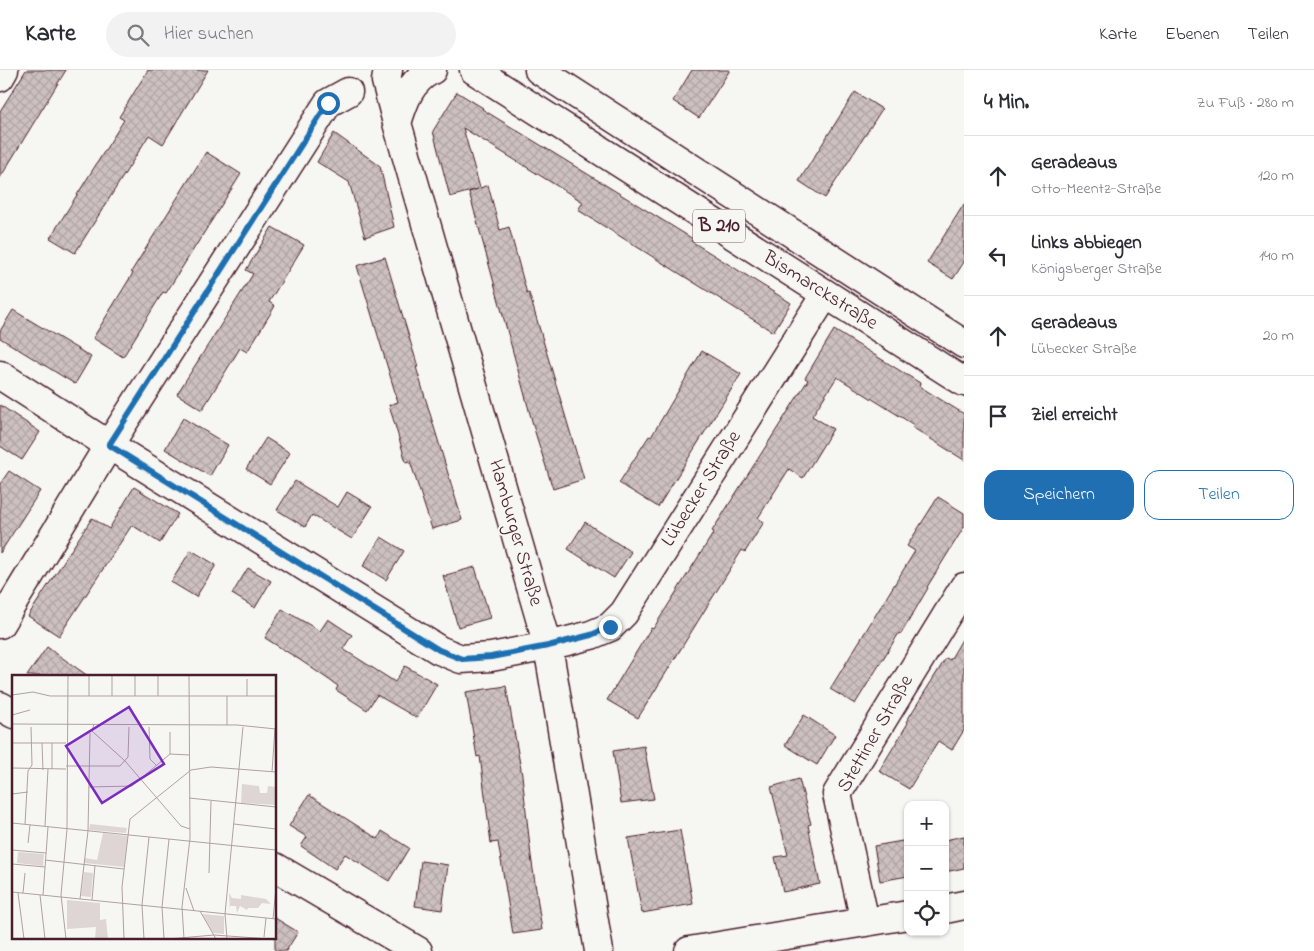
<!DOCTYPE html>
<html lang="de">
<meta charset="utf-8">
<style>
:root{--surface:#fff;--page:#f2f2f3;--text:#2b2b33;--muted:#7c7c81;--line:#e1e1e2;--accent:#1f6fb2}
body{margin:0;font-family:"Indie Flower",sans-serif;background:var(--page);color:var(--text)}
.controls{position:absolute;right:15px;bottom:15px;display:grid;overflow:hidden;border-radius:10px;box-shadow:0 1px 4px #0004}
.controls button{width:45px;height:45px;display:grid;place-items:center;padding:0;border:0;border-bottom:1px solid var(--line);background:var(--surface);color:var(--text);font:25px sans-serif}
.stop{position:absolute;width:15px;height:15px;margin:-11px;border:4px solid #1f6fb2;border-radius:50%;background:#fff}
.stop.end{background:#1f6fb2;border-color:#fff;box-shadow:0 1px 5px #0008}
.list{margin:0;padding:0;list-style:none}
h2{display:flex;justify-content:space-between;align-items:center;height:65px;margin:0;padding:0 20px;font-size:21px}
h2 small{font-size:16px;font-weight:400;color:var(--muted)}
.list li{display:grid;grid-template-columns:32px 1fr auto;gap:15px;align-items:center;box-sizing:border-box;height:80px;padding:0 20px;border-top:1px solid var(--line)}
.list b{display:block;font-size:19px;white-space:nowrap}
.list p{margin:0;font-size:16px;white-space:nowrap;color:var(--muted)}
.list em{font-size:16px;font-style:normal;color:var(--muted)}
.actions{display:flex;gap:10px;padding:15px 20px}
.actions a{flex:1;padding:11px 0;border:1px solid var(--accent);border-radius:15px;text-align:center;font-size:18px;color:var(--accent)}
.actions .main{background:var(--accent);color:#fff}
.icon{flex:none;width:28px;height:28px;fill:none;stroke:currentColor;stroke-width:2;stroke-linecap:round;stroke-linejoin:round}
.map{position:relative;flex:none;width:964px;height:881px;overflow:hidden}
header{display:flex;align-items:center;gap:30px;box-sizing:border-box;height:70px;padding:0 25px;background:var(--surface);border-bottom:1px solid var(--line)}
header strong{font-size:24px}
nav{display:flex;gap:28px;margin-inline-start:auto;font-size:18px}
.search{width:350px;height:45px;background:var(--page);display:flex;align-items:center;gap:12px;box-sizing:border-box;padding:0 18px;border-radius:28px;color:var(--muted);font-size:19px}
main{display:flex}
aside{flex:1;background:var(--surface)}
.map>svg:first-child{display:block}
</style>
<header>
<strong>Karte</strong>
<div class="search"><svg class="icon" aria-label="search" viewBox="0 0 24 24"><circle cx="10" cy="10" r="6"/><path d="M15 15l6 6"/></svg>Hier suchen</div>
<nav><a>Karte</a><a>Ebenen</a><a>Teilen</a></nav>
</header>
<main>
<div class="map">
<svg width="964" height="881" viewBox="0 0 964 881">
<defs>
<pattern id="building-cross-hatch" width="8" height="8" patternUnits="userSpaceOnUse" patternTransform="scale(1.25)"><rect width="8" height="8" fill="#ccc1c0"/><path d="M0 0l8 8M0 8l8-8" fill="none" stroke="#b1a5a5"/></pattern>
</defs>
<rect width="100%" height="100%" fill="#f6f6f2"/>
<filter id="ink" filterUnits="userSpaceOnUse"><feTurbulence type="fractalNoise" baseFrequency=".02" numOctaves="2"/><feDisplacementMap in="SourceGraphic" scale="10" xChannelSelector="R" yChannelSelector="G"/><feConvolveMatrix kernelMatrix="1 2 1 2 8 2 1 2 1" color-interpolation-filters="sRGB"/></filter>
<g filter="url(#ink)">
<path fill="url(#building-cross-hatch)" stroke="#4a1f2b" d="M26,0H66L0,108V41Z
M148,0H208L163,74L149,65L75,183L50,168L124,50L119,47Z
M692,0H730L699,48L673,31Z
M457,22L483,38L482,39L693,169L691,171L791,233L773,262L578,140L583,132L463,58L480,118L488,115L500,160L509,157L527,224L529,223L584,409L553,419L535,362L469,122L478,119L450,127L433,61Z
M855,22L882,39L825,128L799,111Z
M334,63L380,96L394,157L365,167L349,112L317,92Z
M206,82L241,104L166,223L163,222L123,287L93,268L133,203L131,202Z
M964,134V192L953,209L927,193Z
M272,157L304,175L269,232L275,236L247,282L240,278L202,340L177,324L253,204L246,200Z
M385,187L418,297H416L462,450L432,459L410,391L406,392L389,335L398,332L357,196Z
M13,240L91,287L75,314L0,268V261Z
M834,260L920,313L919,316L964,344V390L912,357L914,355L837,307L812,346L833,359L803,408L789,399L758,448L764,452L745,482L742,480L638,648L607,630L651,558L653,559L714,462L712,461L808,310L805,308Z
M702,281L741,304L658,437L619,413L649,366L651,367Z
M0,335L40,362L22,390L0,376Z
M183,348L228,375L210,406L165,379Z
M266,368L290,383L270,414L246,399Z
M9,401L40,421L0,483V414Z
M295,411L338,437L347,422L372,437L352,469L312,445L305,457L277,440Z
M134,417L178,444L160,473L132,455L59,566L28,546L92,448L109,459Z
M938,427L964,443V457L927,517L928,518L901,564L899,563L855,634L830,619L915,481L907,476Z
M585,452L631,482L614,508L568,479Z
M381,467L404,481L386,510L363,496Z
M191,480L216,495L196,527L171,512Z
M475,497L490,548L458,557L443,505L447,507L446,505Z
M248,498L271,511L255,538L232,524Z
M282,539L320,561L328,549L352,565L343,579L395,612L405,596L437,614L417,648L377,625L367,640L336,620L338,616L300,590L265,568Z
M964,566V660L952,680L938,671L909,719L879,701L908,653L906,652L946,588L950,590Z
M47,577L88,606H27Z
M506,616L522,705L531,786L542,860L513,864L498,772L491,773L480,686L477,687L466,622Z
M804,645L835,665L817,695L785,675Z
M644,676L654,729L621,733L613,681Z
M799,709L811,754L808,755L820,814L783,822L775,787L788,785L771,717Z
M309,725L378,769L382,761L409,778L389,811L345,784L335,799L301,776L307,767L289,756Z
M680,760L693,834L642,843L628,768Z
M964,766V798L945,802V770Z
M908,770V806L880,811L874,776Z
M421,791L448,795L442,840L415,836Z
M275,848L298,862L286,881H275Z"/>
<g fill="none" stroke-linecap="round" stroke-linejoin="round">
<defs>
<path id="minor" d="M388,0L386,11L397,53L548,576L599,881
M0,7L4,0
M397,53C404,31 410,11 432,0
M0,305L109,375L439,580L461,589L491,587L548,576L591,565L610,557L624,543L825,225
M0,554L109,375L328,33L348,22
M0,636L14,644
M275,797L418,881
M945,839L964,835
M865,852L837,724L964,517
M689,881L908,845"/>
<path id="major" d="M474,0L964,312
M539,0L964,274"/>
</defs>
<use href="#minor" stroke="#4a1f2b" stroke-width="31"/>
<use href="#major" stroke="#4a1f2b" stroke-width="31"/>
<use href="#minor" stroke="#f6f6f2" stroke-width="28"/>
<use href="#major" stroke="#f6f6f2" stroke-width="28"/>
</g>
</g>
<g fill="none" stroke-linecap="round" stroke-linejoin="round" filter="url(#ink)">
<path stroke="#1f6fb2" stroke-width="6" d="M328,33L109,375L439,580L462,589L491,587L548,576L591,565L610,557"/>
</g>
<g text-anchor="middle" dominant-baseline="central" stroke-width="4" stroke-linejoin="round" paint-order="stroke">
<rect fill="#f6f6f2" stroke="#7e6067" stroke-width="1" x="693" y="139.5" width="52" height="33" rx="4"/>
<g font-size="19" font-weight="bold" fill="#4a1f2b">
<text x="719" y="156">B 210</text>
</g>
<g font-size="20" fill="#4a1f2b" stroke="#f6f6f2">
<text transform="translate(820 221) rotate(32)">Bismarckstraße</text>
<text transform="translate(702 419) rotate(-58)">Lübecker Straße</text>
<text transform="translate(515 463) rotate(74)">Hamburger Straße</text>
<text transform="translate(876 664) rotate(-60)">Stettiner Straße</text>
</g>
</g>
<g transform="translate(12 605)">
<rect width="264" height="264" fill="#f6f6f2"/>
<path d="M6,177L32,179L31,191L5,188ZM72,197L81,198L79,222L69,221Z" fill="#ddd6d5"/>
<path d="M230,109L247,111L248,118H255L256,111L264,112V130L229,128ZM78,149L115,153L114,158L77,155ZM91,158L116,161L112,192L72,188L73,183L85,185ZM217,218L220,223L229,224V220L254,224L259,229L250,228L246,233H236L235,235L228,231L225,238L224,231H218V237ZM55,225L88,228V245L94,244L96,264H83L84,252L55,254ZM190,239L212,241V259L201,258Z" fill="#ddd6d5"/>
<path fill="none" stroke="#b1a0a2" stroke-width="1" d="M0,20L21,17L38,21H264M77,21V0M100,21V0M123,21V0M146,21V0M235,21V4M0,40L18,35M0,49L225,50L264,54M82,49L80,56L113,86L169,151L178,154M215,50V21M137,52L138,84L145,91M0,68H54M30,68L31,95M40,68V94M158,79V57M54,91H108L116,82L117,52M0,93L54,94M260,97L263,53M77,112L120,111L158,79L178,80M0,119L16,117M177,123L264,132M0,148L264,175M13,149L16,96L20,90L19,52M222,149L264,154M33,151L36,94M16,168L18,150M0,175L34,178M33,185L112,194M0,189L33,192M197,198L199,126M174,213L182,236M0,217L264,244M6,218L12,264M11,218L13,198M28,220L33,264M31,220L36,152M68,224L76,156L78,58M80,225L83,190M188,236L204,264M261,244L264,213M252,262L254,243M54,264L49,220L55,154L56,0M112,264L110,212L118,144L179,95L199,92L264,97M132,264L130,230L137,162M152,264L150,232L157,164M156,264L202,260L258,264M172,264L170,232L178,163L177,0M215,264L213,239L231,52"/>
<path fill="#7b2cbf" fill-opacity="0.15" stroke="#7b2cbf" stroke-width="2.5" d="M117,32L152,89L90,128L54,71Z"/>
<rect width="264" height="264" fill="none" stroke="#4a1f2b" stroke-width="2.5"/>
</g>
</svg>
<div class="controls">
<button>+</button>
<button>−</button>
<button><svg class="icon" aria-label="locate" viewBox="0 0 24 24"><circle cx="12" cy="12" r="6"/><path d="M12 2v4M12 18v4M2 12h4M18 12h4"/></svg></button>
</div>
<div class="stop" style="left:328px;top:33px"></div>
<div class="stop end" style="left:610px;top:557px"></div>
</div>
<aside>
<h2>4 Min.<small>Zu Fuß · 280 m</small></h2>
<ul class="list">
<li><svg class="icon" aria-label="ahead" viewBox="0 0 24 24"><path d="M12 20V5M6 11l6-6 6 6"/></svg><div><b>Geradeaus</b><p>Otto-Meentz-Straße</p></div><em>120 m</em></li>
<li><svg class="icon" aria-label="left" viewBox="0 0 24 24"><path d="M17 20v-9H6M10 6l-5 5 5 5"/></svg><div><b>Links abbiegen</b><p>Königsberger Straße</p></div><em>140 m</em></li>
<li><svg class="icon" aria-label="ahead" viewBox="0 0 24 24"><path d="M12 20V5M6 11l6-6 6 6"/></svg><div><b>Geradeaus</b><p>Lübecker Straße</p></div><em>20 m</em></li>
<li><svg class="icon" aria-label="arrive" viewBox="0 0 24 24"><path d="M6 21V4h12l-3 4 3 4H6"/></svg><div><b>Ziel erreicht</b></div></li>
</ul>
<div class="actions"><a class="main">Speichern</a><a>Teilen</a></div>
</aside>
</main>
